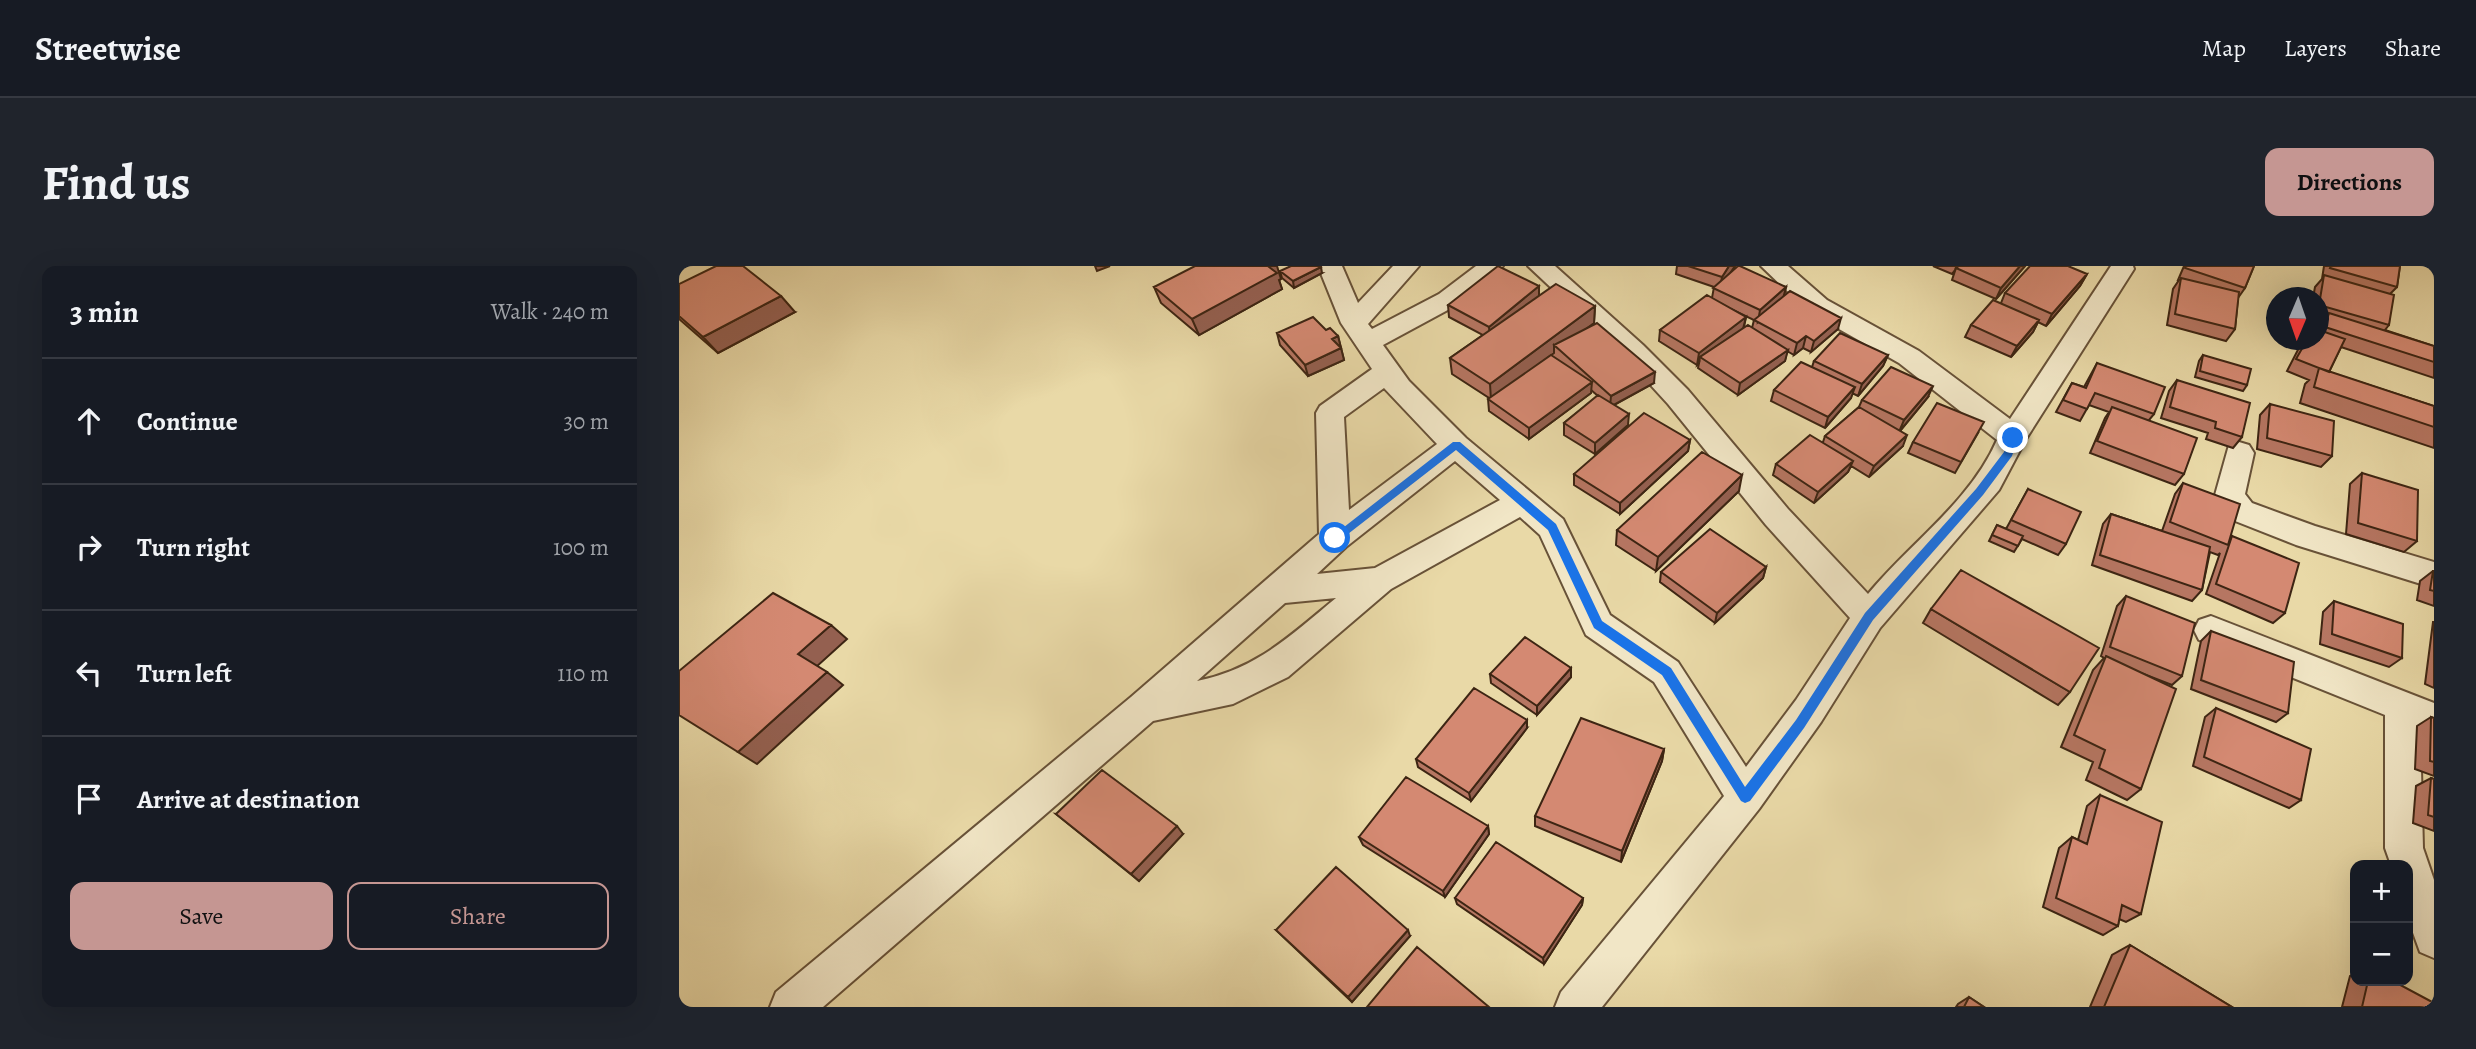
<!DOCTYPE html>
<meta charset="utf-8">
<style>
:root{--surface:#171b24;--page:#20242c;--text:#f1f3f6;--muted:#9ea1a6;--line:#363941;--accent:#c59692}
body{margin:0;font-family:Alegreya,serif;background:var(--page);color:var(--text)}
.controls{position:absolute;right:21px;bottom:21px;display:grid;overflow:hidden;border-radius:14px;box-shadow:0 7px 28px #0002}
.controls button{width:63px;height:63px;display:grid;place-items:center;padding:0;border:0;border-bottom:2px solid var(--line);background:var(--surface);color:var(--text);font:35px sans-serif}
.compass{position:absolute;left:1587px;top:21px;width:63px;height:63px;border-radius:50%;background:var(--surface);box-shadow:0 7px 28px #0002;rotate:182deg}
.stop{position:absolute;width:21px;height:21px;margin:-16px;border:5px solid #1a73e8;border-radius:50%;background:#fff}
.stop.end{background:#1a73e8;border-color:#fff;box-shadow:0 2px 7px #0008}
.list{margin:0;padding:0;list-style:none}
h2{display:flex;justify-content:space-between;align-items:center;height:91px;margin:0;padding:0 28px;font-size:30px}
h2 small{font-size:23px;font-weight:400;color:var(--muted)}
.list li{display:grid;grid-template-columns:46px 1fr auto;gap:21px;align-items:center;box-sizing:border-box;height:126px;padding:0 28px;border-top:2px solid var(--line)}
.list b{display:block;font-size:26px;white-space:nowrap}
.list em{font-size:23px;font-style:normal;color:var(--muted)}
.actions{display:flex;gap:14px;padding:21px 28px}
.actions a{flex:1;padding:16px 0;border:2px solid var(--accent);border-radius:14px;text-align:center;font-size:24px;color:var(--accent)}
.actions .main{background:var(--accent);color:#111}
.icon{flex:none;width:38px;height:38px;fill:none;stroke:currentColor;stroke-width:2;stroke-linecap:round;stroke-linejoin:round}
.map{position:relative;flex:none;width:1755px;height:741px;overflow:hidden;border-radius:14px}
header{display:flex;align-items:center;gap:42px;box-sizing:border-box;height:98px;padding:0 35px;background:var(--surface);border-bottom:2px solid var(--line)}
header strong{font-size:33px}
nav{display:flex;gap:38px;margin-inline-start:auto;font-size:24px}
.intro{display:flex;align-items:center;justify-content:space-between;box-sizing:border-box;height:168px;padding:0 42px}
h1{margin:0;font-size:49px}
.button{padding:18px 32px;border-radius:14px;background:var(--accent);color:#111;font-size:24px;font-weight:700}
main{display:flex;gap:42px;padding:0 42px}
aside{flex:1;background:var(--surface);border-radius:14px;box-shadow:0 7px 28px #0002}
.map>svg:first-child{display:block}
</style>
<header>
<strong>Streetwise</strong>
<nav><a>Map</a><a>Layers</a><a>Share</a></nav>
</header>
<div class="intro"><h1>Find us</h1><a class="button">Directions</a></div>
<main>
<aside>
<h2>3 min<small>Walk · 240 m</small></h2>
<ul class="list">
<li><svg class="icon" aria-label="ahead" viewBox="0 0 24 24"><path d="M12 20V5M6 11l6-6 6 6"/></svg><div><b>Continue</b></div><em>30 m</em></li>
<li><svg class="icon" aria-label="right" viewBox="0 0 24 24"><path d="M7 20v-9h11M14 6l5 5-5 5"/></svg><div><b>Turn right</b></div><em>100 m</em></li>
<li><svg class="icon" aria-label="left" viewBox="0 0 24 24"><path d="M17 20v-9H6M10 6l-5 5 5 5"/></svg><div><b>Turn left</b></div><em>110 m</em></li>
<li><svg class="icon" aria-label="arrive" viewBox="0 0 24 24"><path d="M6 21V4h12l-3 4 3 4H6"/></svg><div><b>Arrive at destination</b></div></li>
</ul>
<div class="actions"><a class="main">Save</a><a>Share</a></div>
</aside>
<div class="map">
<svg width="1755" height="741" viewBox="0 0 1755 741">
<rect width="100%" height="100%" fill="#e9d9a7"/>
<filter id="stains"><feTurbulence type="fractalNoise" baseFrequency=".00286" numOctaves="4"/><feColorMatrix values="0 0 0 0 .2 0 0 0 0 .09 0 0 0 0 .02 0 0 0 .5 -.17"/></filter>
<radialGradient id="worn" r=".72"><stop offset=".6" stop-color="#630" stop-opacity="0"/><stop offset="1" stop-color="#630" stop-opacity=".3"/></radialGradient>
<g fill="none" stroke-linecap="round" stroke-linejoin="round">
<defs>
<path id="street" d="M639,0H663L679,37L714,0H740L689,58L693,63L760,28L797,0H824L778,39L704,79L730,115L787,172L884,253L931,349L999,396L1067,501L1117,434L1171,352L1087,259L989,138L946,91L849,0H876L964,79L1009,124L1109,243L1189,328C1231,277 1291,236 1318,174L1220,97L1130,46L1082,0H1109L1148,34L1240,85L1331,153L1432,0H1454L1455,3L1347,173L1320,224L1201,362L1142,456L1080,543L923,741H876L882,726L1045,530L975,416L907,369L861,269L841,251L712,323L609,411L554,438L474,455L144,741H91L97,726L452,431L640,268L637,147L641,140L693,103L662,57ZM705,122L758,178L670,244L665,151ZM776,195L821,234L696,302L638,308L667,281ZM657,332C612,369 578,403 518,415L606,337Z
M1560,176L1570,179L1575,187L1566,228L1573,237L1636,260L1755,296V322L1617,279L1551,253L1536,229L1550,179Z
M1532,350L1755,437V469L1741,463L1744,582L1755,614V692L1741,686L1729,653V599H1712L1706,582V449L1520,374L1515,364L1520,354Z"/>
</defs>
<use href="#street" stroke="#685238" stroke-width="4"/>
<use href="#street" fill="#f1e6c6" fill-rule="evenodd"/>
</g>
<path fill="#b67662" stroke="#3d2513" stroke-width="2" fill-rule="evenodd" d="M998,0H1056L1052,7L1107,21L1105,30L1159,63L1132,86L1124,82L1115,89L1108,85L1106,95L1059,129L1019,102L1020,97L1018,99L980,75L981,64L1033,32L1035,21L997,8ZM1052,43L1075,54L1073,62L1065,61L1067,51Z
M1254,0H1279L1273,8Z
M1346,0L1317,33L1273,14L1277,2Z
M1505,0H1575L1566,22L1559,32L1556,63L1547,75L1488,59L1494,23L1500,14H1499Z
M1645,0H1721L1718,21L1711,28L1710,59L1706,64L1755,80V112L1662,81L1650,106L1755,140V182L1621,137L1626,118L1630,114L1608,105L1624,74H1640V62L1644,54L1640,53V32H1634L1636,21L1643,13Z
M601,5L643,7L615,22L603,12Z
M1408,8L1401,20L1367,60L1359,56L1354,66L1332,91L1286,71L1292,59L1322,37L1326,27Z
M602,13L600,14L603,23L520,69L482,37L475,21Z
M0,18L116,46L39,87L0,53Z
M860,20V30L916,40L915,57L909,61L975,117L935,139L949,159L916,188L885,169V157L919,130L912,124V127L850,173L810,145L809,133L810,132L773,108L771,92L804,69L770,51L769,39Z
M647,64L659,70L665,94L629,110L601,79L598,67Z
M1209,89L1204,100L1179,130L1173,127L1172,132L1146,162L1092,135L1095,124L1133,101L1135,95Z
M1524,89L1568,119L1564,125L1516,111L1520,95Z
M1418,97L1475,148L1470,154L1505,208L1496,219L1411,187L1426,152L1430,146L1410,139L1401,155L1377,146L1393,117L1405,121Z
M1498,114L1563,171L1554,182L1527,173L1529,167L1482,152L1490,125Z
M1249,131L1221,165L1224,180L1190,211L1172,200L1169,206L1135,237L1094,209L1097,198L1144,176L1146,170L1180,141L1183,134Z
M1591,138L1653,190L1642,201L1578,183L1581,149Z
M1299,167L1276,207L1229,187L1234,176Z
M1011,174L1009,185L941,248L895,219V208Z
M1683,207L1738,275L1725,286L1667,268L1671,218Z
M1504,217L1551,272L1553,270L1606,347L1594,357L1527,328L1541,287L1539,289L1531,286L1523,324L1513,335L1413,299L1424,258L1432,248L1483,265L1496,228Z
M1349,223L1387,278L1379,289L1343,273L1335,286L1310,275L1318,259L1327,263Z
M1060,225L977,305L937,279L938,264Z
M1087,301L1084,312L1036,357L981,316L982,306Z
M1754,305H1755V340L1738,334L1741,315Z
M1447,330L1503,410L1493,419L1462,407V523L1448,534L1407,514L1414,496L1382,481L1414,404L1425,392L1422,390L1438,340Z
M1655,335L1723,392L1710,401L1641,378L1644,346Z
M1252,343L1391,426L1379,439L1244,357Z
M1754,356H1755V422L1746,418Z
M1532,365L1609,447L1597,456L1512,423L1522,375Z
M892,402V411L858,449L812,417L811,408Z
M1537,442L1622,534L1610,542L1514,500L1526,451Z
M1752,451L1755,452V510L1736,503L1738,460Z
M848,462L792,535L739,501L737,493Z
M985,483L983,495L942,596L856,560V550Z
M1752,512L1755,513V565L1734,557L1737,520Z
M1421,529L1462,648L1447,656L1440,653L1439,660L1424,669L1364,641L1380,582L1393,571L1399,574L1408,540Z
M377,548L504,568L460,615Z
M809,560L810,568L766,631L684,579L680,571Z
M776,632H904L903,639L865,698L778,638Z
M597,664L731,670L673,736Z
M1451,679L1553,741H1411L1433,689Z
M1676,708V715H1714L1754,741H1663L1671,710Z
M1290,731L1305,741H1277L1279,738Z"/>
<path fill="#946050" stroke="#3d2513" stroke-width="2" d="M416,0H431L418,5Z
M591,0H598L602,13L600,14L603,23L520,69L513,53Z
M1050,0H1056L1041,22L1043,11Z
M1341,0H1346L1317,33L1322,22Z
M642,1L643,7L615,22L614,15Z
M1408,8L1401,20L1367,60L1373,48Z
M860,20V32L811,73L810,61Z
M1107,21L1104,33L1079,56L1081,44Z
M102,30L116,46L39,87L24,71Z
M916,40L915,57L880,83L875,79V87L812,134L811,118Z
M1067,51L1064,63L1021,91L1020,97L1018,99L1020,87Z
M1162,52L1159,63L1132,86L1135,75Z
M1360,54L1354,66L1332,91L1338,80Z
M659,70L662,82L653,73Z
M1127,70L1124,82L1115,89L1118,77Z
M662,82L665,94L629,110L626,99Z
M1109,84L1106,95L1059,129L1061,117Z
M1209,89L1204,100L1179,130L1183,118Z
M976,106L975,117L931,141L932,130Z
M913,116L912,127L850,173V162Z
M1254,120L1249,131L1220,166L1225,154Z
M1176,121L1172,132L1146,162L1149,151Z
M950,148L949,159L916,188V177Z
M1228,169L1224,180L1190,211L1195,200Z
M1011,174L1009,185L941,248V237Z
M1174,195L1169,206L1135,237L1139,226Z
M1063,209L1060,225L977,305L979,291Z
M1087,301L1084,312L1036,357L1038,347Z
M152,359L168,373L136,402L119,388Z
M892,402V411L858,449V440Z
M148,406L164,419L78,498L59,486Z
M848,454V462L792,535L790,527Z
M985,483L983,495L942,596L943,585Z
M498,560L504,568L460,615L452,608Z
M809,560L810,568L766,631L764,625Z
M904,632L903,639L865,698L864,692Z
M729,664L731,670L673,736L669,731Z"/>
<path fill="#d48972" stroke="#3d2513" stroke-width="2" d="M37,0H64L102,30L24,71L0,50V18Z
M516,0H591L590,1L598,7L513,53L475,21Z
M612,0H641L642,1L614,15L601,5Z
M819,0L860,20L810,61L769,39Z
M1009,0H1050L1043,11Z
M1059,0H1061L1107,21L1081,44L1034,22Z
M1280,0H1341L1322,22L1277,2Z
M1351,0H1389L1408,8L1373,48L1326,27Z
M1507,0H1575L1566,22L1506,2Z
M1652,0H1721L1718,21L1651,2Z
M1645,9L1715,29L1710,59L1640,39Z
M1502,12L1560,26L1556,63L1496,48Z
M877,18L916,40L811,118L771,92Z
M1111,25L1162,52L1135,75L1127,70L1118,77L1075,54Z
M1028,29L1067,51L1020,87L981,64Z
M1314,34L1360,54L1338,80L1292,59Z
M1650,47L1755,80V96L1646,61Z
M634,51L647,64L651,62L659,70L653,73L662,82L626,99L598,67Z
M918,57L976,106L932,130L875,79Z
M1069,59L1109,84L1061,117L1021,91Z
M1640,64L1666,73L1650,106L1617,93L1628,74H1640Z
M1161,67L1209,89L1183,118L1135,95Z
M872,89L913,116L850,162L809,133Z
M1524,89L1572,103L1568,119L1521,105Z
M1122,96L1176,121L1149,151L1095,124Z
M1418,97L1486,121L1475,148L1416,127L1408,143L1384,134L1393,117L1407,122Z
M1212,101L1254,120L1225,154L1183,134Z
M1640,102L1755,140V161L1635,121Z
M1498,114L1571,137L1563,171L1536,162L1537,156L1491,141Z
M919,129L950,148L916,177L885,157Z
M1258,137L1305,156L1282,196L1234,176Z
M1591,138L1655,155L1653,190L1588,172Z
M1180,141L1228,169L1195,200L1146,170Z
M1433,141L1518,172L1505,208L1418,175Z
M965,147L1011,174L941,237L895,208Z
M1131,169L1174,195L1139,226L1097,198Z
M1023,186L1063,209L979,291L938,264Z
M1683,207L1739,224L1738,275L1679,257Z
M1504,217L1561,238L1549,279L1491,256Z
M1349,223L1402,246L1387,278L1332,254Z
M1432,248L1531,281L1523,324L1421,289Z
M1318,259L1344,270L1339,280L1313,269Z
M1031,263L1087,301L1038,347L982,306Z
M1553,270L1620,297L1606,347L1537,318Z
M1282,304L1420,382L1391,426L1252,343Z
M1754,305H1755V325L1751,324Z
M94,327L152,359L119,388L148,406L59,486L0,449V405Z
M1447,330L1516,357L1503,410L1431,381Z
M1655,335L1724,358L1723,392L1653,368Z
M1532,365L1615,396L1609,447L1522,414Z
M846,371L892,402L858,440L811,408Z
M1427,390L1497,423L1462,523L1420,502L1426,484L1395,469Z
M795,422L848,454L790,527L737,493Z
M1537,442L1632,483L1622,534L1525,491Z
M1752,451L1755,452V496L1751,495Z
M902,452L985,483L943,585L856,550Z
M423,504L498,560L452,608L377,548Z
M727,511L809,560L764,625L680,571Z
M1752,512L1755,513V551L1749,549Z
M1421,529L1483,556L1462,648L1443,639L1439,660L1377,632L1393,571L1408,578Z
M817,576L904,632L864,692L776,632Z
M657,601L729,664L669,731L597,664Z
M1451,679L1553,741H1425Z
M738,681L810,741H688Z
M1689,715H1714L1755,737L1754,741H1683Z
M1290,731L1305,741H1285Z"/>
<path fill="#1a73e8" d="M1331,169L1339,172L1333,190L1304,229L1194,354L1125,462L1071,535L1066,537L1062,535L983,409L915,362L869,264L777,184L660,275L651,272L774,176H781L877,258L923,355L992,402L1066,521L1117,454L1186,347L1297,223L1325,186Z"/>
<rect width="100%" height="100%" filter="url(#stains)"/>
<rect width="100%" height="100%" fill="url(#worn)"/>
</svg>
<div class="controls">
<button>+</button>
<button>−</button>
</div>
<svg class="compass" viewBox="-18 -18 36 36"><path d="M0-13l5 13h-10z" fill="#e53935"/><path d="M0 13l5-13h-10z" fill="#9ea1a6"/></svg>
<div class="stop" style="left:656px;top:272px"></div>
<div class="stop end" style="left:1334px;top:172px"></div>
</div>
</main>
